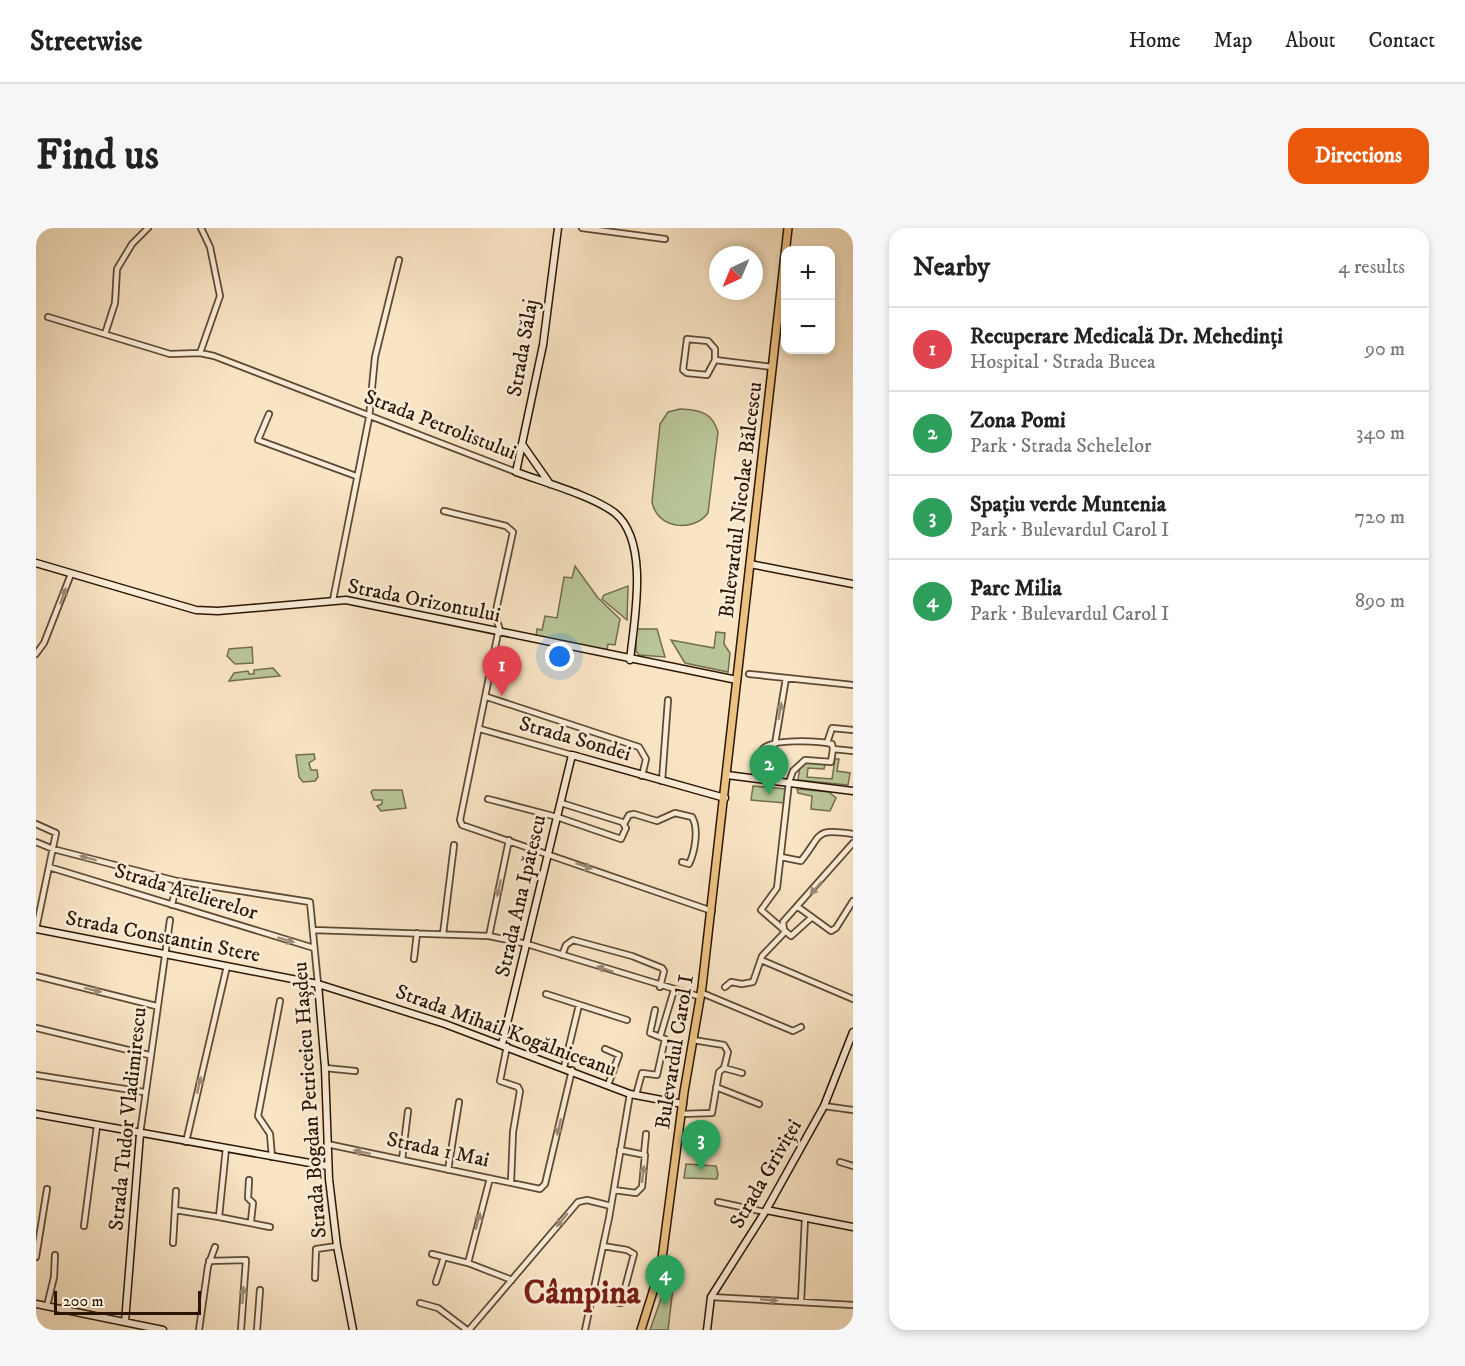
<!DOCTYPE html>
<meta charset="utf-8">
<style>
:root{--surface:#fff;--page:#f6f6f6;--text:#222;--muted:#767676;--line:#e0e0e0;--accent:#ea580c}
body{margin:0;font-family:"IM FELL DW Pica",serif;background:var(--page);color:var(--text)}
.controls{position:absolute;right:18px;top:18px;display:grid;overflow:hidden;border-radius:12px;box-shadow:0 3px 9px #0003}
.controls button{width:54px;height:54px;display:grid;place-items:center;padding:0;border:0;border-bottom:2px solid var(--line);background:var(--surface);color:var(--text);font:30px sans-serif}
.compass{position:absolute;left:673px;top:18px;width:54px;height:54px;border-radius:50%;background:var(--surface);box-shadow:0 3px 9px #0003;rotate:224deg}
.scale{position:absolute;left:18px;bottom:15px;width:147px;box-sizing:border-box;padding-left:6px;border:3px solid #2b1604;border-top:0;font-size:16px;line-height:21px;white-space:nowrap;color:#2b1604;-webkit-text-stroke:4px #fbedd9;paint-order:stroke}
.you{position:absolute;left:524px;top:429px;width:21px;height:21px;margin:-15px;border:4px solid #fff;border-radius:50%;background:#1a73e8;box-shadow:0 0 0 9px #1a73e833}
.badge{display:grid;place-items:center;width:39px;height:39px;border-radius:50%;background:var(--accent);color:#fff;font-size:20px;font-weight:700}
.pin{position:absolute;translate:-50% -50px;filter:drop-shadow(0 2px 3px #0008)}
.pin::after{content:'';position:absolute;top:32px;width:21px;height:18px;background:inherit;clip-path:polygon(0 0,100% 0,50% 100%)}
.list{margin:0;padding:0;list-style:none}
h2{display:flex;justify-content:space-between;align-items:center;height:78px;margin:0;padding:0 24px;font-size:26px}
h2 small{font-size:20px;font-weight:400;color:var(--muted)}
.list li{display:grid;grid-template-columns:39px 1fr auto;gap:18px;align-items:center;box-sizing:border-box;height:84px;padding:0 24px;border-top:2px solid var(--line)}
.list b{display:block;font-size:22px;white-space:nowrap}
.list p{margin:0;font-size:20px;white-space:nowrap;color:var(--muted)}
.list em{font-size:20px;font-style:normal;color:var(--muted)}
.map{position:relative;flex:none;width:817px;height:1102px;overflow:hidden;border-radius:18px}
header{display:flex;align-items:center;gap:36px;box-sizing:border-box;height:84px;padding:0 30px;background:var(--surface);border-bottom:2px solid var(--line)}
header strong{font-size:28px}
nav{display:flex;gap:33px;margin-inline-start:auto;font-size:21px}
.intro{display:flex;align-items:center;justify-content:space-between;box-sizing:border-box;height:144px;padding:0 36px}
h1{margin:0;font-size:42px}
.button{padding:15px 27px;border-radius:18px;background:var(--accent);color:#fff;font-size:21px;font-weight:700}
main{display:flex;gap:36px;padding:0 36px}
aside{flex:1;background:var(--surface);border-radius:18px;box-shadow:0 3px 9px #0003}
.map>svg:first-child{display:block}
</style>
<header>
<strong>Streetwise</strong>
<nav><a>Home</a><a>Map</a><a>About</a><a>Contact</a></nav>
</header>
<div class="intro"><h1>Find us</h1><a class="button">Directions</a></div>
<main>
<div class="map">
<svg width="817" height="1102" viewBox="0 0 817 1102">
<rect width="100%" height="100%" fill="#f9e4c4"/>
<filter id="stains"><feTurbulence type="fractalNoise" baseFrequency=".00333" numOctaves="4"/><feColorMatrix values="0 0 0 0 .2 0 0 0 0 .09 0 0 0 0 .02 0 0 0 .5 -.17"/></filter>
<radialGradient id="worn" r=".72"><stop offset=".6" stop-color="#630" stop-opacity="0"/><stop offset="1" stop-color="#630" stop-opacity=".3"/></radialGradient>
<path fill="#b9c597" stroke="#726e4e" stroke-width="1.5" d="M644,181C664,182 676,184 682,204L672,285C657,305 621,301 616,274L624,196L632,184Z
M539,338L562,370L584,391L579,417L572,416L571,422L500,408L501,401L506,402L509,388L521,390L528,349L536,350Z
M592,358L591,392L566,371L568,367Z
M600,401H621L629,429L603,427L600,423Z
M680,404L689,405L688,416L694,425L692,444L649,435L635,412L678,420Z
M216,419L217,435L199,436L191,428L193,421Z
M237,440L244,448L193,453L198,445L212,443L213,446H218V442Z
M278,526L279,531L273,535L275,542H281L282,549L279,553L267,554L263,549L260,527Z
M799,531H803L801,543L814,545L812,557L762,552L764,538L768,534L789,536L788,541L772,540L771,549L796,551Z
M717,558L750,561L749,575L715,572Z
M761,561L793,564L800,570L794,583L775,581L776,568L762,565Z
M337,562H366L370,580L345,583L341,578L346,576V572H338L335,564Z
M650,936L680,938L682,946L681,951L648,950Z
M632,1051L638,1052L632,1102H614Z"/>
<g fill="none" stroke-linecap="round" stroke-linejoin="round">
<defs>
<path id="street" d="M546,0L629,11
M12,89L134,126L164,125L178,128L480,244
M69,106L79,75L81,41L96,16L112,0
M164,125L184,68L174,19L165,0
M679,132L671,147L651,145L647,142L651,111L672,113L679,121V132L736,139
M233,186L222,212L320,248
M408,283L470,298L477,304L459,387L465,405
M297,372L333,190L339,129L363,32
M462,405L424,592L426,597L676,683
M0,426L8,415L35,346
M713,446L817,457
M451,469L603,519L610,531L606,548
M444,501L536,527
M791,515L796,500L817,502
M739,516L750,450
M797,521L817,523
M718,550C721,542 721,530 726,522C733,510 783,513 796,516L797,521
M626,553L632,472
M452,571L521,589L585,611L590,600L586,594L525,575
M0,596L20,605L0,701
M588,596L593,587L598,586L621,593L639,585L656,589C663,600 659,624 653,636L646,634
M0,614L17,621L141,653L274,674L282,756
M745,629L765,633C787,606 777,600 817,606
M13,639L278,720
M136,677L141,653
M762,679L795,703L800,700L817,673
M775,690L755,708L725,682L741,660L753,554L757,543L769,532L795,534L797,521
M277,702L453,708L491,716L665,769
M748,702L747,694L817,615
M407,706L418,617
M453,708L473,612
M526,727L530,717L537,712L596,728L626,740L628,743L624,759
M378,731L381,705
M725,732L817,771
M0,748L120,778
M689,759L695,754L706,756L717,754L726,728L748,705
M666,765L757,803L765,799
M510,766L591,792
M619,782L614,805L624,809
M0,800L113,827
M471,818L464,853L482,859L484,863L477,904L475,954
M569,821L583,827L572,857
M528,839L543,777
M289,840L319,843
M688,840L706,845
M0,847L108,864
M680,859L723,876
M600,867L606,845L621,847L629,811L624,809L638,762
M788,878L817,882
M645,886L676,885L683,844L688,840L692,824L688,817L657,812
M104,906L134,692
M150,914L191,738
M291,916L504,961L509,956L536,842
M608,926L610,906
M236,929L234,906L222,888L244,773
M366,932L372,883
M804,934L817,938
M412,942L423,874
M213,952L212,970L217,975L215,993
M578,962L600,965L606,959L609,927L584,922
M682,974L729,984
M139,982L183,989L190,920
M183,989L234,999
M48,998L61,898
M137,1015L140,963
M396,1026L432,1035L476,1052
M0,1029L11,961
M173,1033L210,1032L205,1102
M432,1035L454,950
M279,1050L280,1021L301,1018
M400,1054L408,1029
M675,1069L817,1077
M556,1070L585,1075L598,1026L591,1022L567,1018
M765,1074L769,990
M384,1075L402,1080L431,1102
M11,1078L18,1049L19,1027
M163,1102L172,1038L179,1019
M221,1102L224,1062
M433,1102L542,974L551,972L575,978
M549,1102L573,990L594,866"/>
<path id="secondary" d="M522,0L507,117L480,244C507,254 557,268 579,285C614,314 598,393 594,432
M486,216L514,256
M0,335L160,382L182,383L310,372L701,452
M714,336L817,356
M691,547L817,563
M0,701L282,756L409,796L594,866L647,876
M282,756L289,840L293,951L301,1018L317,1102
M466,816L536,527L689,570
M0,886L291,938
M730,982L817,999
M0,1076L127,1102
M89,1094L104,906
M671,1102L675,1069L729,984L788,878L817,804"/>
<path id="primary" d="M605,1102L625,1038L648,864L666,759L752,0"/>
</defs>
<use href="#street" stroke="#5e4a34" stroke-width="8"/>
<use href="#secondary" stroke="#2b1604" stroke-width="9"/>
<use href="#primary" stroke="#2b1604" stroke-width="10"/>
<use href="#street" stroke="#fbedd9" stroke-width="4.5"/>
<use href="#secondary" stroke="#fbedd9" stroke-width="6"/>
<use href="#primary" stroke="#ecc282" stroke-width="7"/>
</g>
<defs><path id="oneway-solid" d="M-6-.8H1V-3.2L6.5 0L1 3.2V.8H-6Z" transform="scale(1.5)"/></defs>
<g fill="#9d8c79">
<use href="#oneway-solid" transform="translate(27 368) rotate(-71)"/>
<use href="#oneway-solid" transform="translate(744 483) rotate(-81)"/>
<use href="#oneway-solid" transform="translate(52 630) rotate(-165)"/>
<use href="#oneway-solid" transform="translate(548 638) rotate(19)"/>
<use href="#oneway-solid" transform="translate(463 660) rotate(102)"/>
<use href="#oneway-solid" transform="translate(780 660) rotate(132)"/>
<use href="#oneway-solid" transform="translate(250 712) rotate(17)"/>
<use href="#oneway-solid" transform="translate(569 741) rotate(-162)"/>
<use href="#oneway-solid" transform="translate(57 762) rotate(14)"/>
<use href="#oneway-solid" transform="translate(163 857) rotate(-77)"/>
<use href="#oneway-solid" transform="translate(523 899) rotate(103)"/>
<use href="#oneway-solid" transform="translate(326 924) rotate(-168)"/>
<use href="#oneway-solid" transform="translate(607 946) rotate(-83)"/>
<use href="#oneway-solid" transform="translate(526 992) rotate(130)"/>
<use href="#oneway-solid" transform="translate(442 993) rotate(-75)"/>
<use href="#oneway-solid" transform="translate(207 1067) rotate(-86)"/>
<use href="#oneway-solid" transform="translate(733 1072) rotate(4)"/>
</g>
<g text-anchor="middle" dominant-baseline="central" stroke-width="5" stroke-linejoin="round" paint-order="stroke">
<g font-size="21" fill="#2b1604" stroke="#fbedd9">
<text transform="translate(487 120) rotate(-80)">Strada Sălaj</text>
<text transform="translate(404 197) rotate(21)">Strada Petrolistului</text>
<text transform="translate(705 272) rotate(-83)">Bulevardul Nicolae Bălcescu</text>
<text transform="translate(388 373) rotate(11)">Strada Orizontului</text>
<text transform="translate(539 511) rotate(16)">Strada Sondei</text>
<text transform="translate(150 664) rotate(17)">Strada Atelierelor</text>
<text transform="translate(485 668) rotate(-77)">Strada Ana Ipătescu</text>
<text transform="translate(127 709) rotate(11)">Strada Constantin Stere</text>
<text transform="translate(470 803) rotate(20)">Strada Mihail Kogălniceanu</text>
<text transform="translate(639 824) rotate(-81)">Bulevardul Carol I</text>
<text transform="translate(274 872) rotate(-94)">Strada Bogdan Petriceicu Hașdeu</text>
<text transform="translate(92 891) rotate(-84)">Strada Tudor Vladimirescu</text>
<text transform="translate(402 922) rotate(12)">Strada 1 Mai</text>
<text transform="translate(730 946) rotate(-60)">Strada Griviței</text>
</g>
<g font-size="33" font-weight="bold" fill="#7a1f14" stroke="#fbedd9">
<text x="546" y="1065">Câmpina</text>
</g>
</g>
<rect width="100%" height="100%" filter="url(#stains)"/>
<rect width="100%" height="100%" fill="url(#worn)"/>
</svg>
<div class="controls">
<button>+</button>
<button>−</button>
</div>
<svg class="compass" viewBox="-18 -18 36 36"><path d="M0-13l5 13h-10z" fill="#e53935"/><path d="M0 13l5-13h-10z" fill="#767676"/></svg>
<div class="scale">200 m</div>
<div class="you"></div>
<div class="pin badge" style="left:466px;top:468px;background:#e0444e">1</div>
<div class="pin badge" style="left:733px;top:567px;background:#2e9e5b">2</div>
<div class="pin badge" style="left:665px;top:942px;background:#2e9e5b">3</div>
<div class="pin badge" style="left:629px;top:1077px;background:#2e9e5b">4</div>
</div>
<aside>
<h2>Nearby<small>4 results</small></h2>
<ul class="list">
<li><span class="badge" style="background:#e0444e">1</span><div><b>Recuperare Medicală Dr. Mehedinți</b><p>Hospital · Strada Bucea</p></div><em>90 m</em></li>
<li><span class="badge" style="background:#2e9e5b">2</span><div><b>Zona Pomi</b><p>Park · Strada Schelelor</p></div><em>340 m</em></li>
<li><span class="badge" style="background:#2e9e5b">3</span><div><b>Spațiu verde Muntenia</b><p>Park · Bulevardul Carol I</p></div><em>720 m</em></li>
<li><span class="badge" style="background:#2e9e5b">4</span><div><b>Parc Milia</b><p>Park · Bulevardul Carol I</p></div><em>890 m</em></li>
</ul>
</aside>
</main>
